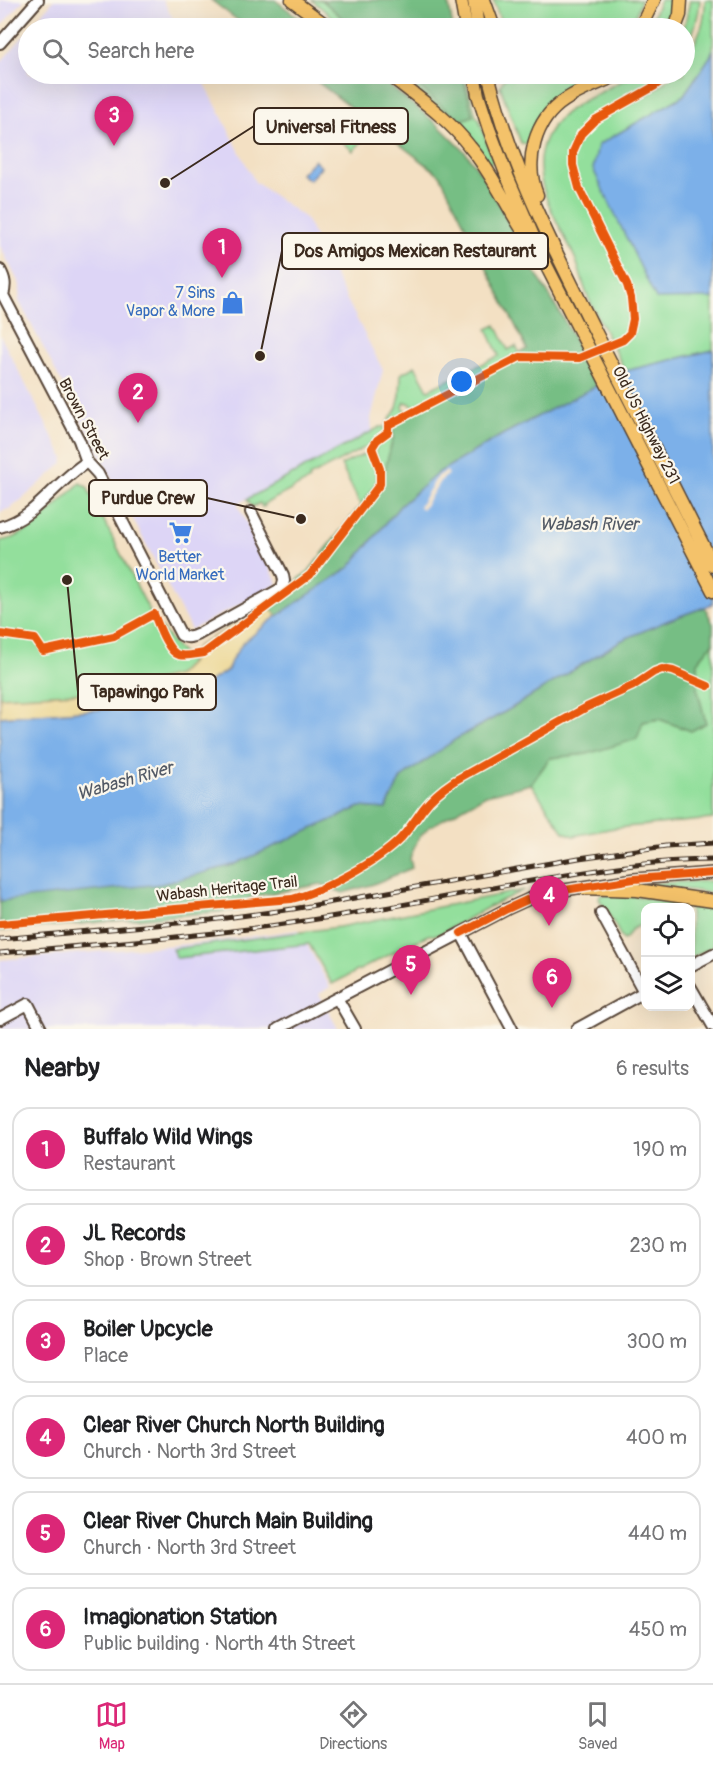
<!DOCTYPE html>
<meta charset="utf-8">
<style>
:root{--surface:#fff;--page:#f2f2f2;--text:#202124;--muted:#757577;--line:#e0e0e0;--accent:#db2777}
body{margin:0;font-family:Pangolin,sans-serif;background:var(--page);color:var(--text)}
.controls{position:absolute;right:18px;bottom:18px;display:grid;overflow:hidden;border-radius:12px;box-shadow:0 6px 24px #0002}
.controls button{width:54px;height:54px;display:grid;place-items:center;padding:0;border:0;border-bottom:2px solid var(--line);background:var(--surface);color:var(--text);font:30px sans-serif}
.you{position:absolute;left:462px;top:382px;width:21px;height:21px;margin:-15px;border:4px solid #fff;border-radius:50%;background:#1a73e8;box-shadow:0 0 0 9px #1a73e833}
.badge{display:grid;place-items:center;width:39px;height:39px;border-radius:50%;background:var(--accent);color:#fff;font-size:20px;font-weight:700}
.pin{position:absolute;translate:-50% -50px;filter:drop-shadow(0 2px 3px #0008)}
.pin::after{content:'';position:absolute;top:32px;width:21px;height:18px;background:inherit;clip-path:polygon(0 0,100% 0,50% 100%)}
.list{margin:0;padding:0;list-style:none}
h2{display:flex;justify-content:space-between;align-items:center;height:78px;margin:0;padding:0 24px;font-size:26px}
h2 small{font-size:20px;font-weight:400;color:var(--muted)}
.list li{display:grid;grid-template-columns:39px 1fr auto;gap:18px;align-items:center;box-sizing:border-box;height:84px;margin:0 12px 12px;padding:0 12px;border:2px solid var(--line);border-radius:18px}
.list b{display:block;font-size:22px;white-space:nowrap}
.list p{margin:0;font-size:20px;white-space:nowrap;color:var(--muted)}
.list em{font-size:20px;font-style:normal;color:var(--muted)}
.icon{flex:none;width:33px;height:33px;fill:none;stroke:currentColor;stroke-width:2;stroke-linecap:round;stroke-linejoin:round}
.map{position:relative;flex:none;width:713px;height:1029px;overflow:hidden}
.search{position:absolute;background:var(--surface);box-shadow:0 6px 24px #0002;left:18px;right:18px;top:18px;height:66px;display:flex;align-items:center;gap:15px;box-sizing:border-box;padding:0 21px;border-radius:33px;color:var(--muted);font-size:22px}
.sheet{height:654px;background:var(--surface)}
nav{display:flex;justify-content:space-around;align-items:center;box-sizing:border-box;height:84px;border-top:2px solid var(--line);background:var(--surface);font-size:16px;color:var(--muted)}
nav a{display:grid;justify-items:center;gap:3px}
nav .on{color:var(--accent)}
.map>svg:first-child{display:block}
</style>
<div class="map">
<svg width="713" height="1029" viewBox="0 0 713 1029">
<rect width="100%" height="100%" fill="#fbf7ec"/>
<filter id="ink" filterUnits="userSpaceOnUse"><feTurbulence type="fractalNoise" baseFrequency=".0167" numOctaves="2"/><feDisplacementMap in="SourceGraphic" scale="12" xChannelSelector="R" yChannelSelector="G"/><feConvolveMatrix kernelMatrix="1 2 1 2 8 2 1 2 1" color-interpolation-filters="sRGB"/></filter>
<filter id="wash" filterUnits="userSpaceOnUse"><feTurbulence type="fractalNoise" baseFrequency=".008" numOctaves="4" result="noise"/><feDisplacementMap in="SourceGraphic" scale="24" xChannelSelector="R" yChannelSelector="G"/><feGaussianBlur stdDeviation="1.35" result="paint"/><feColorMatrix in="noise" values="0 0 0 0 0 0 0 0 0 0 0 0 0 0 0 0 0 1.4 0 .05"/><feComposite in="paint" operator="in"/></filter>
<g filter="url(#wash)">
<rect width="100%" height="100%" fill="#f3e0c3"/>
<path fill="#ddd5f6" d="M0,0H24L0,27Z
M54,0H163L178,28H30Z
M28,31V74H200L255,182L305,218L383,370L371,418L372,432L237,504L278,584L191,630L19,301L20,285L0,246V63Z
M0,335L64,459L63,463L20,501L11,508L0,512Z
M299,930L330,987L319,994L338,1029H0V960L201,943Z"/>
<path fill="#93df9c" stroke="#67845d" stroke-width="1.5" d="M312,0H322L354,28H345Z
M493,0H641L631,28H505L501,22Z
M660,0H675L674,13L668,28H648Z
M690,0H700C699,18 693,35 685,51L684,28Z
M705,0H713V49L710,57L683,96L598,145L706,297L713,298V350L625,371C614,348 601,325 590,301C583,288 581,272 575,258C566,238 555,220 547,200C528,151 548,117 593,96C608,89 623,78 639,74C647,72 658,74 666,74L644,90L597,115L604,118L656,89L674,74H684C685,55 693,50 699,33C704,23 705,11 705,0Z
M398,74H405L459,121L473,116L463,79L462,74H464L476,116L479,119L493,161L489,164L456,123Z
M507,74H539L559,78L587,77L590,80L567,92L536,124L527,144L521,143L500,86Z
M345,125L362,141L353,151L335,135Z
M496,325L508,350L516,346L520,353L414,407L409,403L405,402L403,407L404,410L408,412L388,422L397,408L400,396L401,374L415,366L428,390L499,356L487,329Z
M380,427H386V430L368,446L309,477L310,480L264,504L265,506L262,507L260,503L252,507L247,499Z
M393,438L385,473L383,477L375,452L376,446L383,439Z
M369,452C384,480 378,482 361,506L341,465Z
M80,483L87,487L154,620L190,663L178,675L115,691L0,697V541L13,538L33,528Z
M713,643V819L614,828L573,836L564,832L531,784L550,758L587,754L643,722L659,719L691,731L706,723L697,688L698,661Z
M713,881V946L691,958L690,908H646L645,923L632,929L626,939L623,940L607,911L599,899L600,895L636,896L711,908L712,893L652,885L653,883Z
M524,890L496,903L438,935H428L332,984L309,944L177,958L172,949L339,927Z"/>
<path fill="#76be84" stroke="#587451" stroke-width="1.5" d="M211,0H275L312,28H248Z
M322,0H448L453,28H354Z
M307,74H374L437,124L467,154L485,179L537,275L563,318L597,386L502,435L439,472L400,506L350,567L277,616L266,604L308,572L383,477L393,438L392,422L527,349L440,175Z
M405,74H462L473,116L459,121Z
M705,607L713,624V643L698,661L697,688L706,723L691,731L659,719L643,722L637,739L587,754L550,758L531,784L486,795L429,827L418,839L410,858L412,868L371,885L343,893L321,884L251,897L239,910L0,931V901L233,865L360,807L386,809L401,778L456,739L510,709L620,641L669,620Z"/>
<path fill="#eeda9e" stroke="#94825e" stroke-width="1.5" d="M266,604L277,616C257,632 237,644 228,670L174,704L0,717V697L115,691L178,675L190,663L196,647Z"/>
<path fill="#7cb0e9" stroke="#5c6d84" stroke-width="1.5" d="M713,49V298L656,299L593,169L598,145L683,96L710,57Z
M314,160L321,167L309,180L301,174Z
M713,350V604L669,620L620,641L510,709L456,739L401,778L386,809L360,807L233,865L161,884L0,901V717L174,704L228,670L231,661L242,644L277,616L350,567L400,506L439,472L502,435L625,371Z"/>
<path fill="#f3e0c3" d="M446,471L449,474L440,481L423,509L419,507L437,477Z"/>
</g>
<g filter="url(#ink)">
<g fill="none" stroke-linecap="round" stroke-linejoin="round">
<defs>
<path id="minor" d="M0,43L38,0
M0,270C5,279 6,285 3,295
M0,293L3,295L79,440L87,462L98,474L181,635C187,639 192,637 199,634L282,588L284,581L283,575L251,512
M0,527C36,518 56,481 87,462
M601,913L644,992
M461,933L512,1029
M690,966L713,954
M690,986L713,1026
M337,998L355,1029
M0,1019L28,1004L41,1029
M278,1029L507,909L529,899L552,892L634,879L713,873
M577,1029L646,991"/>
<path id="major" d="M292,0L330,28
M461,0L466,28
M474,0L478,28
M484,0L494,28
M640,28L654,0
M675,28L680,15L681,0
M388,74C416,96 448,118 470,147C494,175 508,210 529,240
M474,74L478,95L489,129L507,176L542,257L713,591
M488,74C510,163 551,243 592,325C632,405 672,485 713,565
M537,195C524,162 534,120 565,100C581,89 602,82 620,74
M583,888L637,890L713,901"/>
</defs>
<use href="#minor" stroke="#574537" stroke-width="14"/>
<use href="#major" stroke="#574537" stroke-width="15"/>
<use href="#minor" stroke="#fff" stroke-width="10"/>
<use href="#major" stroke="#f4c26a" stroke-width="12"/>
<defs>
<path id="rail" d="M0,939L211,920L293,909L579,858L666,846L713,843
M0,953C117,943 233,934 348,914C411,904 474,891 537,880C595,870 654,860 713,860"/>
</defs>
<use href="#rail" stroke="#3b2a1e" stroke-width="5"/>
<use href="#rail" stroke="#fbf7ec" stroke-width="3" stroke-dasharray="9" stroke-linecap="butt"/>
<defs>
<path id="cycleway" d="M0,634L35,639L43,651L114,636L154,614C158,624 168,653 179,655C187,657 196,654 204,653L310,575L380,484V469L372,448L377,440L388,432V425L520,357L579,358L623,340L630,333L633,319L631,298L627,285L579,188L573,165V152L581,134L595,120L655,86L670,74
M0,924L292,899C323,891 378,862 401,838C409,829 416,819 423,809C432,797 442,789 454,781L587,707L633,686L654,672L662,669L673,671L708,686
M461,933L507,909L529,899L552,892L634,879L713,873"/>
</defs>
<use href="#cycleway" stroke="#fbf7ec" stroke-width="11"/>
<use href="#cycleway" stroke="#e8590c" stroke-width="8"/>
</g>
</g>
<defs>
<symbol id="shop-bare" viewBox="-9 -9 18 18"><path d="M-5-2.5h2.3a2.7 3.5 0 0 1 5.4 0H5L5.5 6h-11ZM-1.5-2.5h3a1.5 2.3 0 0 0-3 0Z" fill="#3f7fe0" stroke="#fbf7ec" stroke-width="2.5" paint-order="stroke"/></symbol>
<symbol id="supermarket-bare" viewBox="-9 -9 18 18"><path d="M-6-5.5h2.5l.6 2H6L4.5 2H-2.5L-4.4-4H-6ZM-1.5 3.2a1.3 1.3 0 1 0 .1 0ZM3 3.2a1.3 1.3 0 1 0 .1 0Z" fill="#3f7fe0" stroke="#fbf7ec" stroke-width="2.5" paint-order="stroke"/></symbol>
</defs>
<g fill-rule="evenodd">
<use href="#shop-bare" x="216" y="286" width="33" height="33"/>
<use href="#supermarket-bare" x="164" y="516" width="33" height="33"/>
</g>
<g text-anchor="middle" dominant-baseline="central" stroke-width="4.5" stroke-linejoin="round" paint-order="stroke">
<g font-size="16" fill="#366cbe" stroke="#fbf7ec" text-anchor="end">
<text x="215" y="293">7 Sins<tspan x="215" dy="18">Vapor &amp; More</tspan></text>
<text x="180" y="557" text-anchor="middle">Better<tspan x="180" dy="18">World Market</tspan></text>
</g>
<g font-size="16" fill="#3b2a1e" stroke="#fbf7ec">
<text transform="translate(84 419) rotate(62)">Brown Street</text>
<text transform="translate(646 425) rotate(63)">Old US Highway 231</text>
<text transform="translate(227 889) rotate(-6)">Wabash Heritage Trail</text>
</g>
<g font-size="18" font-style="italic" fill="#525965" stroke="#fbf7ec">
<text x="589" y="524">Wabash River</text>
<text transform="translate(125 781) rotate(-16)">Wabash River</text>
</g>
</g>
<path fill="none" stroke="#3b2a1e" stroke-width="2" d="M165 183L254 126M260 356L282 251M301 519L207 498M67 580L78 692"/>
<g fill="#3b2a1e" stroke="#fbf7ec" stroke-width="2">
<circle cx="165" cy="183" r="6"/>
<circle cx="260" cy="356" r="6"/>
<circle cx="301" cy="519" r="6"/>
<circle cx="67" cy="580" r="6"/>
</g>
<g fill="#fbf7ec" stroke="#3b2a1e" stroke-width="2">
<rect x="254" y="108" width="154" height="36" rx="6"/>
<rect x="282" y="233" width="266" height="36" rx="6"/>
<rect x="89" y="480" width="118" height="36" rx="6"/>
<rect x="78" y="674" width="138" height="36" rx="6"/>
</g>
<g font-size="18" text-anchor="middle" font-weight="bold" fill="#3b2a1e">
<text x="331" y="133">Universal Fitness</text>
<text x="415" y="257">Dos Amigos Mexican Restaurant</text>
<text x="148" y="504">Purdue Crew</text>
<text x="147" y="698">Tapawingo Park</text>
</g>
</svg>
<div class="controls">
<button><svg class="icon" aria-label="locate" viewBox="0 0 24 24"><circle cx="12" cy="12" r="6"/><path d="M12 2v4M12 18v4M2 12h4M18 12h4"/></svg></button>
<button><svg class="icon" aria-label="layers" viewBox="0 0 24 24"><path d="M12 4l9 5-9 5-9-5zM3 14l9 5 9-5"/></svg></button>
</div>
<div class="you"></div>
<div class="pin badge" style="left:222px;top:278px">1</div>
<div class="pin badge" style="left:138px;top:423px">2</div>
<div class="pin badge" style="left:114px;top:146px">3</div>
<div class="pin badge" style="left:549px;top:926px">4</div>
<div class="pin badge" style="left:411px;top:995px">5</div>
<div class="pin badge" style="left:552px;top:1008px">6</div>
<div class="search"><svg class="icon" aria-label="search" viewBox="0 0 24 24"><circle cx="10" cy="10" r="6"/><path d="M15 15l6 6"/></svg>Search here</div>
</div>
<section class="sheet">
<h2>Nearby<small>6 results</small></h2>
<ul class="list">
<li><span class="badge">1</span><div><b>Buffalo Wild Wings</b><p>Restaurant</p></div><em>190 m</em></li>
<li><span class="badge">2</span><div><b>JL Records</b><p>Shop · Brown Street</p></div><em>230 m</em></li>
<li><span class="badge">3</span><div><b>Boiler Upcycle</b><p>Place</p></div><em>300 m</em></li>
<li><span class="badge">4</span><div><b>Clear River Church North Building</b><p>Church · North 3rd Street</p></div><em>400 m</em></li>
<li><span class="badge">5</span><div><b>Clear River Church Main Building</b><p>Church · North 3rd Street</p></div><em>440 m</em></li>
<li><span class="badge">6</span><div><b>Imagionation Station</b><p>Public building · North 4th Street</p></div><em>450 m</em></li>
</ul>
</section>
<nav>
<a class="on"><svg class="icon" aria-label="map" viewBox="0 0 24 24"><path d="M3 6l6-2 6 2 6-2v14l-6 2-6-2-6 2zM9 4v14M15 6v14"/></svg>Map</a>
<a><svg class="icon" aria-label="directions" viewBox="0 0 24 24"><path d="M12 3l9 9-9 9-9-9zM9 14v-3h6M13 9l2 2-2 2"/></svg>Directions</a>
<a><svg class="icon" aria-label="saved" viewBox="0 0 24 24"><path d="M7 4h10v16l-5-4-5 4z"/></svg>Saved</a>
</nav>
